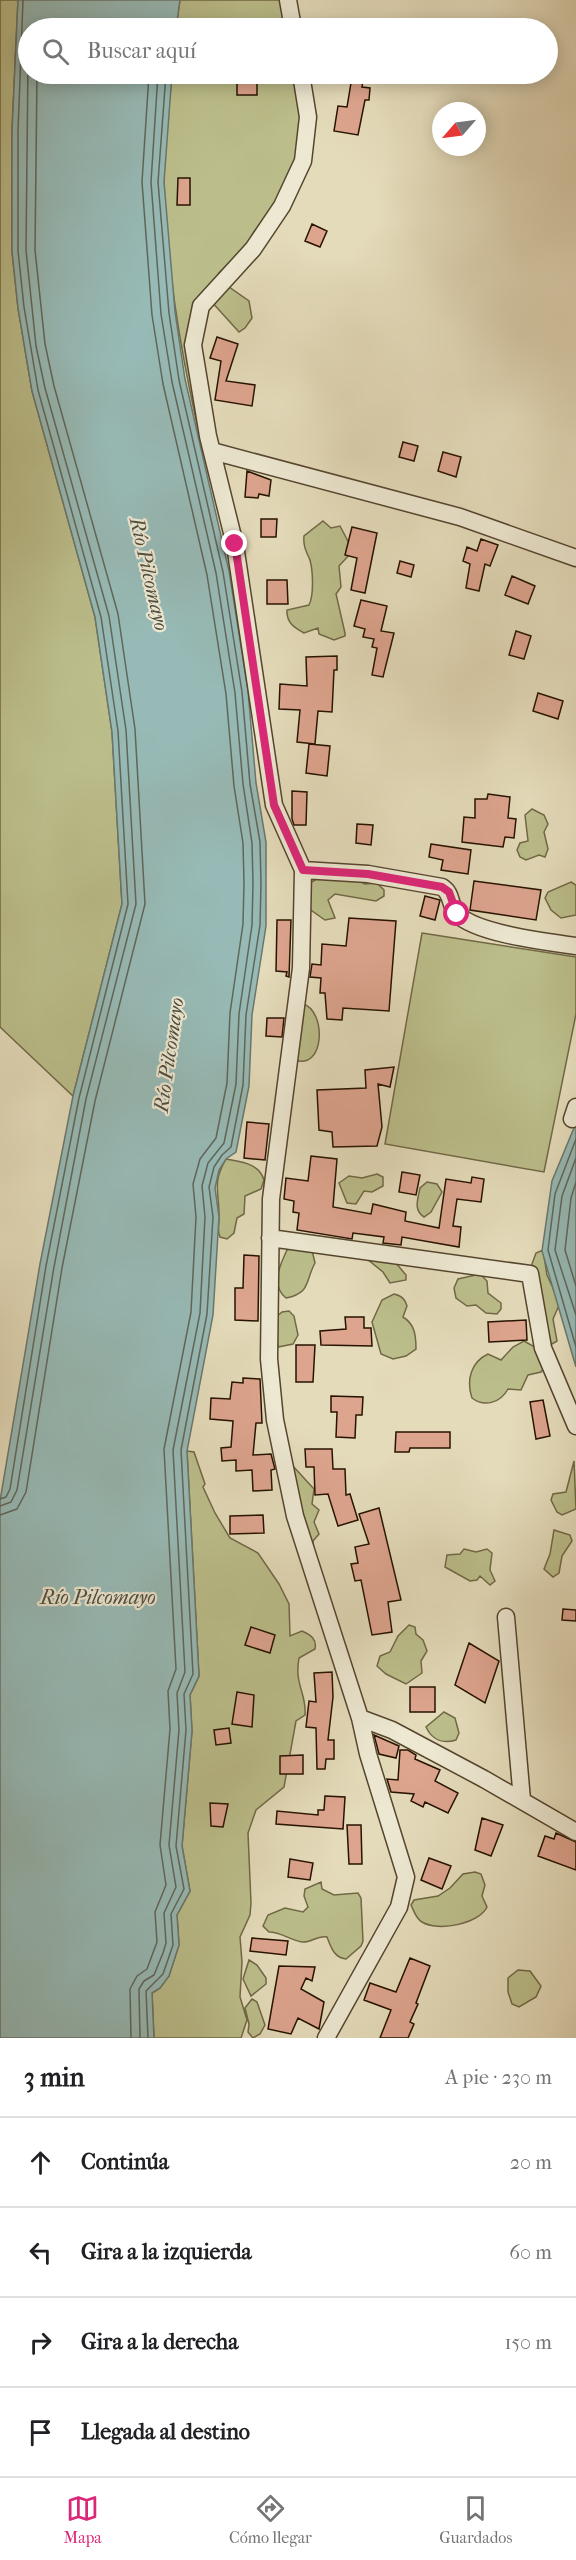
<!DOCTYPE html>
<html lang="es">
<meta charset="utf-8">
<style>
:root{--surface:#fff;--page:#f6f6f6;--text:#202124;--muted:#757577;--line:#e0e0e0;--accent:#db2777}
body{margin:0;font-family:"IM FELL French Canon",serif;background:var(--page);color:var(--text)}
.compass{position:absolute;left:432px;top:102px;width:54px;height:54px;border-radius:50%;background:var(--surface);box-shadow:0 3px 15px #0003;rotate:242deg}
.stop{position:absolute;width:18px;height:18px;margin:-14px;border:4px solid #db2777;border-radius:50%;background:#fff}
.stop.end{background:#db2777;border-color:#fff;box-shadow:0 2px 6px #0008}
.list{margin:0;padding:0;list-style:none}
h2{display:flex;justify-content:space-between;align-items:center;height:78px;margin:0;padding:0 24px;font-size:26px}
h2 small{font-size:20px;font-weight:400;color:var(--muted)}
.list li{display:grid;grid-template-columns:39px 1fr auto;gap:18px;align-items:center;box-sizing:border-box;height:90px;padding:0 24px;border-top:2px solid var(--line)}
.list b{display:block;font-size:22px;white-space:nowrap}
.list em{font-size:20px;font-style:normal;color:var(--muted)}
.icon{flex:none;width:33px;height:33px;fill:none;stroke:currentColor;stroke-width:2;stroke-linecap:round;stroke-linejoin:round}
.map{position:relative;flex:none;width:576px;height:2038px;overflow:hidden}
.search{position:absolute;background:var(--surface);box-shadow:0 3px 15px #0003;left:18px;right:18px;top:18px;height:66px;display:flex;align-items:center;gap:15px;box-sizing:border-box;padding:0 21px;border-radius:33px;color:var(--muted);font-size:22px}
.sheet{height:438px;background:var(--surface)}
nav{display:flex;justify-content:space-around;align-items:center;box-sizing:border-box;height:84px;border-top:2px solid var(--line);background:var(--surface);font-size:16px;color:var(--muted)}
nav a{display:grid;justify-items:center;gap:3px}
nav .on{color:var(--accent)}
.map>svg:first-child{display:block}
</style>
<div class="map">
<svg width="576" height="2038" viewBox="0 0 576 2038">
<rect width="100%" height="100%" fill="#e4dbba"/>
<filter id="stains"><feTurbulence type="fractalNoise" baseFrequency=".00333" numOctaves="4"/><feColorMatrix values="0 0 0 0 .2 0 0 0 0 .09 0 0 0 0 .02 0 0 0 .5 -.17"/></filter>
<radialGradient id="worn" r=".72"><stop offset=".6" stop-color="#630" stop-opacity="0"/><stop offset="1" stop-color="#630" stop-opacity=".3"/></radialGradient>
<path fill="#bbbe8b" stroke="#716846" stroke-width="1.5" d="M0,0H18L12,131V251L18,308L32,391L95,617L112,732L122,904L73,1096L0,1027Z
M180,0H295L294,28H176Z
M172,74H299L303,99L293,182L279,204L254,232L247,245L219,273L215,286L229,287L249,301L252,318L245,328L239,332L210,300L193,330L208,392L209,475C185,379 167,282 164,183C164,147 169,109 172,74Z
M323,521L331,528L340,526L351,547V553L339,566L341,587L336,594L345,633V636L334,640L319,634L318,628L304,633C295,628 286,623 287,610L309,605C314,595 313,571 310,560C306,551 303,546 304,536Z
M532,809L544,815L548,824L544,832L548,849L545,857L539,855L526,860L520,857L517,850L520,843L528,841L525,815Z
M341,877L354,878L365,884L377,883L384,890V896L376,901L335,894L328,900L335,918L325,920L308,908L307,885L318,878L331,880Z
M571,882L576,885V915L561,918L551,910L545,898L548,892Z
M422,933L576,957V1014L544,1172L385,1144Z
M303,1004C326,1010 326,1071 294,1060Z
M226,1159C241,1162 259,1163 264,1180L261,1189L245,1196L244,1214L237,1218L234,1233L227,1239L220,1237C217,1231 219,1226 219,1219C220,1193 211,1184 226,1159Z
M377,1174L383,1177V1186L372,1192L364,1191L356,1204L347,1203L339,1183L349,1176L362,1178Z
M427,1182L437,1184L442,1192L431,1212L424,1217C413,1210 418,1199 420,1188Z
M299,1245L311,1246L315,1263C305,1281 311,1293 286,1298C270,1285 280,1265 287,1250Z
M543,1250L547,1275L560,1303L553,1319L557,1341L545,1348L532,1264L536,1253Z
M367,1259L395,1262L406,1275V1280L390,1283L383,1272Z
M480,1274L487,1281L488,1293L501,1303V1309L497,1314L486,1313L476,1305L467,1306L456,1298L454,1288L458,1279Z
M394,1294C402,1296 405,1299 407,1306L403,1317C415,1324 416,1336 416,1349L406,1356L393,1359L381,1354L372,1322L382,1300Z
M289,1311L294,1316L298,1335L293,1344L278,1347L275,1318L282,1312Z
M524,1341L540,1350L544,1368L541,1372L528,1375L521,1390L508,1389C501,1402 485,1408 472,1398C466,1380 471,1362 488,1354L501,1360L513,1347Z
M187,1451L194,1452L205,1484L203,1487L215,1513L230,1538L258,1553L279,1584L289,1604L290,1636L302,1631C311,1635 317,1639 315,1649L299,1658C294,1685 307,1694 305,1715L296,1721L284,1787L256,1810L248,1833L251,1903L250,1915L240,1937L242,1962L240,1997L247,2020L241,2038H154L152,1993L160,1988L169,1976L179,1945L177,1915L190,1891L182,1846L192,1731L190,1695L199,1676Z
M574,1461L576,1509L562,1515L557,1512L551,1500L553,1494L566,1492Z
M292,1465L314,1489L312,1504L319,1510L314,1522L319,1534L313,1541L314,1551L282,1472Z
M554,1530L570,1535L572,1541L562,1556L559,1573L553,1577L544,1569L550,1554Z
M464,1549L476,1552L487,1549L492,1553L490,1570L495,1581L490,1585L480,1576L477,1580L470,1581L445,1567L447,1555L460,1554Z
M409,1625L415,1627L416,1634L423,1640L427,1651L421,1661L422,1673L406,1684L386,1674L377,1666L380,1656L390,1652L398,1636Z
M444,1712L455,1718L459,1733L456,1740C443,1744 432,1740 426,1727Z
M475,1872L481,1874L485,1885L482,1896L487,1907C479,1924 438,1932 422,1922C416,1919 414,1911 411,1905L414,1900L438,1896L450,1888L463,1874Z
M321,1882L322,1889L334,1895L358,1893L361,1898L363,1941L361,1946L346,1959C334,1958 331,1947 327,1937C317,1935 311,1943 302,1942C290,1940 281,1932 269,1932L263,1926L268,1915L285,1908L303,1912L308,1907L304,1896L305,1889Z
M249,1960L257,1965L266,1978V1984L251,1996L243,1979Z
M518,1970L530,1971L541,1986L536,1997L519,2007L512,2004L508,1992V1978Z
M252,1999L257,2002L265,2025L260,2034L253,2038L248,2032L249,2024L245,2008Z"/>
<path fill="#97bab6" stroke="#6a776d" stroke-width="1.5" d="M18,0H180L176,28H28V74H172L164,182L175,312L185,379L229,571L248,691L256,783L266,842V926L252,1015L249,1086L236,1152L226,1159L219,1170L215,1188L219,1217L213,1315L187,1451L199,1676L190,1695L192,1731L182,1846L190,1891L177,1915L179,1945L169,1976L160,1988L152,1993L154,2038H0V1501L40,1264L73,1096L122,904L112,732L95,617L32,391L18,308L12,251V131Z
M576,1123V1367L542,1251L552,1181Z"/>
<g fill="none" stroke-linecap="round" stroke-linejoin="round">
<path stroke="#5f665b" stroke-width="1.5" d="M576,1139L555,1194L548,1250L576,1347
M576,1158L562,1196L555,1250L576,1315
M576,1182L571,1198L565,1250L576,1286
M0,1499L6,1497L10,1489L46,1266L79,1098L128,904L118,731L101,617L38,390L24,307L18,251V131L23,0
M0,1506L11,1502L17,1490L54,1267L86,1099L136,904L126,730L109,616L45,388L36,346L26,250L28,62
M0,1515L17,1509L26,1492L62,1268L95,1101L145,904L135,729L118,614L54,386L45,344L35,250L37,74
M131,2038L130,1989L137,1976L147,1969L154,1950L157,1942L155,1912L166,1885L160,1845L170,1729L168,1691L176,1669L164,1449L191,1312L196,1217L193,1184L200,1159L216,1138L227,1083L230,1013L243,924L244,883L243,843L234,786L226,694L207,575L163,384L152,315L142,182L149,74
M140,2038L139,1989L144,1981L154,1975L163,1953L166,1943L164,1913L176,1887L169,1845L179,1730L177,1693L185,1672L173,1450L200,1313L205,1217L202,1186L208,1163L224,1143L236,1084L239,1014L252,925L253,883L252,843L243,784L235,693L216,573L172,382L161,314L151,182L158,74
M148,2038L146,1991L163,1974L173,1945L171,1914L184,1889L176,1846L186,1730L184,1694L193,1674L181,1450L207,1314L213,1217L209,1187L214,1167L222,1155L231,1147L243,1085L246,1015L260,925L261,883L260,842L250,784L242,692L223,572L179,380L169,313L158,182L166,74"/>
</g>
<path fill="#dda48e" stroke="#271300" stroke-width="1.5" d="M237,76H257V95H237Z
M352,77L363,79L362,87L370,88L369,100H365L358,135L334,131L338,106L347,107Z
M178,178H190V205H177Z
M312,224L327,231L320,247L305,241Z
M217,337L238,344L226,381L255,385L252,406L215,400L221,361L210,358Z
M403,442L418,446L414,461L399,457Z
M443,452L461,457L456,477L438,471Z
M247,471L271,480L269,496L259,494L258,498L245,497Z
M261,519H277L276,537H261Z
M352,527L377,533L365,593L351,590L357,558L345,555Z
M481,539L498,545L490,566L485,564L479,591L466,588L470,564L463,561L467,547L477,551Z
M400,561L414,565L411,577L397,573Z
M512,576L535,586L528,604L505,595Z
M267,580H287L288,604H267Z
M361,600L387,606L381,631L394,633L383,677L372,675L377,648L372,647L374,639L363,637L365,629L354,626Z
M516,631L531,636L524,659L509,655Z
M337,656V670H334L332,712L318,711L315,744L297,742L300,710L279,709L280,684L307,686L306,657Z
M538,693L563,701L558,719L533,711Z
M309,744L330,746L327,776L306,773Z
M292,791L307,792L306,825H294L292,819Z
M488,794L510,797L508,818L516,819L514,838L505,837L503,847L462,842L464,817L475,818V799H487Z
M357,824L373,825L371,845L356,843Z
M431,844L471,850L468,874L441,870L443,860L429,857Z
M474,881L541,890L536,920L470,910Z
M425,896L440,900L435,920L420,916Z
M349,918L396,921L389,1011L343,1008L342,1020L327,1019L325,993H320L321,978L310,977L312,964L321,965L322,944L346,946Z
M277,920H291L289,977L286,976L287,972L276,971Z
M267,1018H284L282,1037L266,1036Z
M394,1067L390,1087L378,1084L382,1127L377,1146L333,1147L332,1132L319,1130L317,1090L366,1088L365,1070Z
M247,1122L269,1124L265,1160L244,1158Z
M311,1156L337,1159L333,1207L371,1214L373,1204L406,1212L405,1221L439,1228L446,1179L471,1183L472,1177L484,1179L481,1202L457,1199L453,1226L461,1227L459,1247L402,1237L401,1245L383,1243L384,1237L353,1233L352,1239L297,1230L299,1213L293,1212L294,1201L284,1199L286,1178L308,1181Z
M402,1172L420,1175L416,1195L399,1192Z
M244,1255L259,1256L258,1321L235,1320V1288H243Z
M345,1317H364V1328H371L372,1346L321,1345L320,1331L346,1329Z
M526,1320L527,1340L489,1342L488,1322Z
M296,1345H315L313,1382H296Z
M243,1378L260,1379L262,1423H256L253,1455L271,1454L275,1469L271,1470L272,1490L253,1491L252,1470L236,1471V1460L222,1461L221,1448L231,1447L233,1421L210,1419L211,1398L230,1399L232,1382L243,1383Z
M331,1396L363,1397L362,1415H356L355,1438L336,1437L337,1412H331Z
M543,1400L550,1436L536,1439L530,1402Z
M396,1432H450V1448H410L409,1452H395Z
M305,1449H332L333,1469H345L346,1495L350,1494L358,1520L338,1526L328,1494L315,1495L314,1467H306Z
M379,1508L401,1600L388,1602L392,1632L372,1635L361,1580L355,1581L351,1564L358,1563L355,1547L369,1544L359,1514Z
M263,1515L264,1533L230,1534V1516Z
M563,1609L576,1610V1621L562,1620Z
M251,1627L275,1635L270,1653L245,1645Z
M469,1643L499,1661L485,1703L455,1685Z
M332,1672L333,1697L328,1740H334V1759H326L325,1769H317L316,1728L306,1727L309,1701L316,1702L314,1673Z
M410,1687H435V1712H410Z
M237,1692L254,1695L252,1727L232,1724Z
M229,1728L231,1743L216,1745L214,1730Z
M374,1735L399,1746L396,1758L379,1754Z
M400,1750H408L416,1755L415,1759L440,1770L435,1781L458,1793L448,1813L425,1802L423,1807L411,1801L414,1794L391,1792L387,1779L398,1780Z
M303,1755V1774H280V1756Z
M325,1796L345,1797L343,1829L276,1824L277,1811L318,1815V1810H324Z
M210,1803L228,1804L223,1827L211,1826Z
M482,1818L503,1825L491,1856L475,1850Z
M347,1825H361L362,1864H349Z
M556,1833L576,1842V1870L538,1856L545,1836L554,1839Z
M429,1858L451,1866L442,1889L421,1880Z
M290,1859L313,1863L310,1880L288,1877Z
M252,1938L288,1941L286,1955L250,1951Z
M410,1958L430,1966L416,2003L418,2004L410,2022L414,2024L408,2038H380L391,2010L364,2000L370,1983L396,1992Z
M279,1966L315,1967L312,1981L306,1978L301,1989L324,2002L319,2029L298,2018L291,2034L268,2029Z"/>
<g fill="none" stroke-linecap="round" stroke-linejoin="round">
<defs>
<path id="street" d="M288,0L293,28
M301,74L308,117L303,161L282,206L253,249L201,306L193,345L208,436L235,545L274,805L303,870L301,968L271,1199L269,1359L275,1420L295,1516L360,1718L368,1754L406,1877L399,1907L326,2038
M212,451L460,517L576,558
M303,870L368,874L442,887C453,894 449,905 457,914C477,934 548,942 576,946
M572,1119L576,1107
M270,1238L530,1274L543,1348L576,1426
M506,1617L522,1800
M360,1718L392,1730L484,1779L576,1832"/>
</defs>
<use href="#street" stroke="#56452e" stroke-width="19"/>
<use href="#street" stroke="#ede8d2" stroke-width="16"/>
</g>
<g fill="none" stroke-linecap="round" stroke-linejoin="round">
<path stroke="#db2777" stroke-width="8" d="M235,544L274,805L303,870L368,874L442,887L449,892L457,914"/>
</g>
<g text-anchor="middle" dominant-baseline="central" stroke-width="4.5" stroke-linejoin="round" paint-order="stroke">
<g font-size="20" font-style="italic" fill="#4e4d40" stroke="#ede8d2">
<text transform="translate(149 574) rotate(77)">Río Pilcomayo</text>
<text transform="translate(169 1055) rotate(-82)">Río Pilcomayo</text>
<text x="98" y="1597">Río Pilcomayo</text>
</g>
</g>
<rect width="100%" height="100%" filter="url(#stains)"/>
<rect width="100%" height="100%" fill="url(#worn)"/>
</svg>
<svg class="compass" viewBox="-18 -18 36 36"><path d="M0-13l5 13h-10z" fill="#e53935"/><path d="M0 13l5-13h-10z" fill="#757577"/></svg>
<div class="stop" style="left:457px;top:914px"></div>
<div class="stop end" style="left:235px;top:544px"></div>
<div class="search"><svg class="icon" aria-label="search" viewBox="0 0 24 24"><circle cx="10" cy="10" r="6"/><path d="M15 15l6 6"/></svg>Buscar aquí</div>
</div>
<section class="sheet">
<h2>3 min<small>A pie · 230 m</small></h2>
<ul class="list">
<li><svg class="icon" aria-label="ahead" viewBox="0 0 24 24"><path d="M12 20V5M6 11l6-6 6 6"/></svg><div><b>Continúa</b></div><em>20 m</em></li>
<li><svg class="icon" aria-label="left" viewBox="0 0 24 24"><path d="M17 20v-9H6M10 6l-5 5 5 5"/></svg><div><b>Gira a la izquierda</b></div><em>60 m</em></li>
<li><svg class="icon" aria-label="right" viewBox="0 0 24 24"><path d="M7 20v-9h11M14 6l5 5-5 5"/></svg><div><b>Gira a la derecha</b></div><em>150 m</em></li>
<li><svg class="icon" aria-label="arrive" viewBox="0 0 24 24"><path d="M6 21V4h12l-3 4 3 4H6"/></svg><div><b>Llegada al destino</b></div></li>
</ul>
</section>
<nav>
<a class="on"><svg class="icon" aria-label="map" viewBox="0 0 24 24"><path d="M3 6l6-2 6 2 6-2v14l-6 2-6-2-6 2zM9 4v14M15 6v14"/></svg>Mapa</a>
<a><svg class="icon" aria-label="directions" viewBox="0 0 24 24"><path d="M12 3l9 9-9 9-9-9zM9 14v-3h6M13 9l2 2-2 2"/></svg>Cómo llegar</a>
<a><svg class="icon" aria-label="saved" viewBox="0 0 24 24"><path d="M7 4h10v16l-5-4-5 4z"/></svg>Guardados</a>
</nav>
